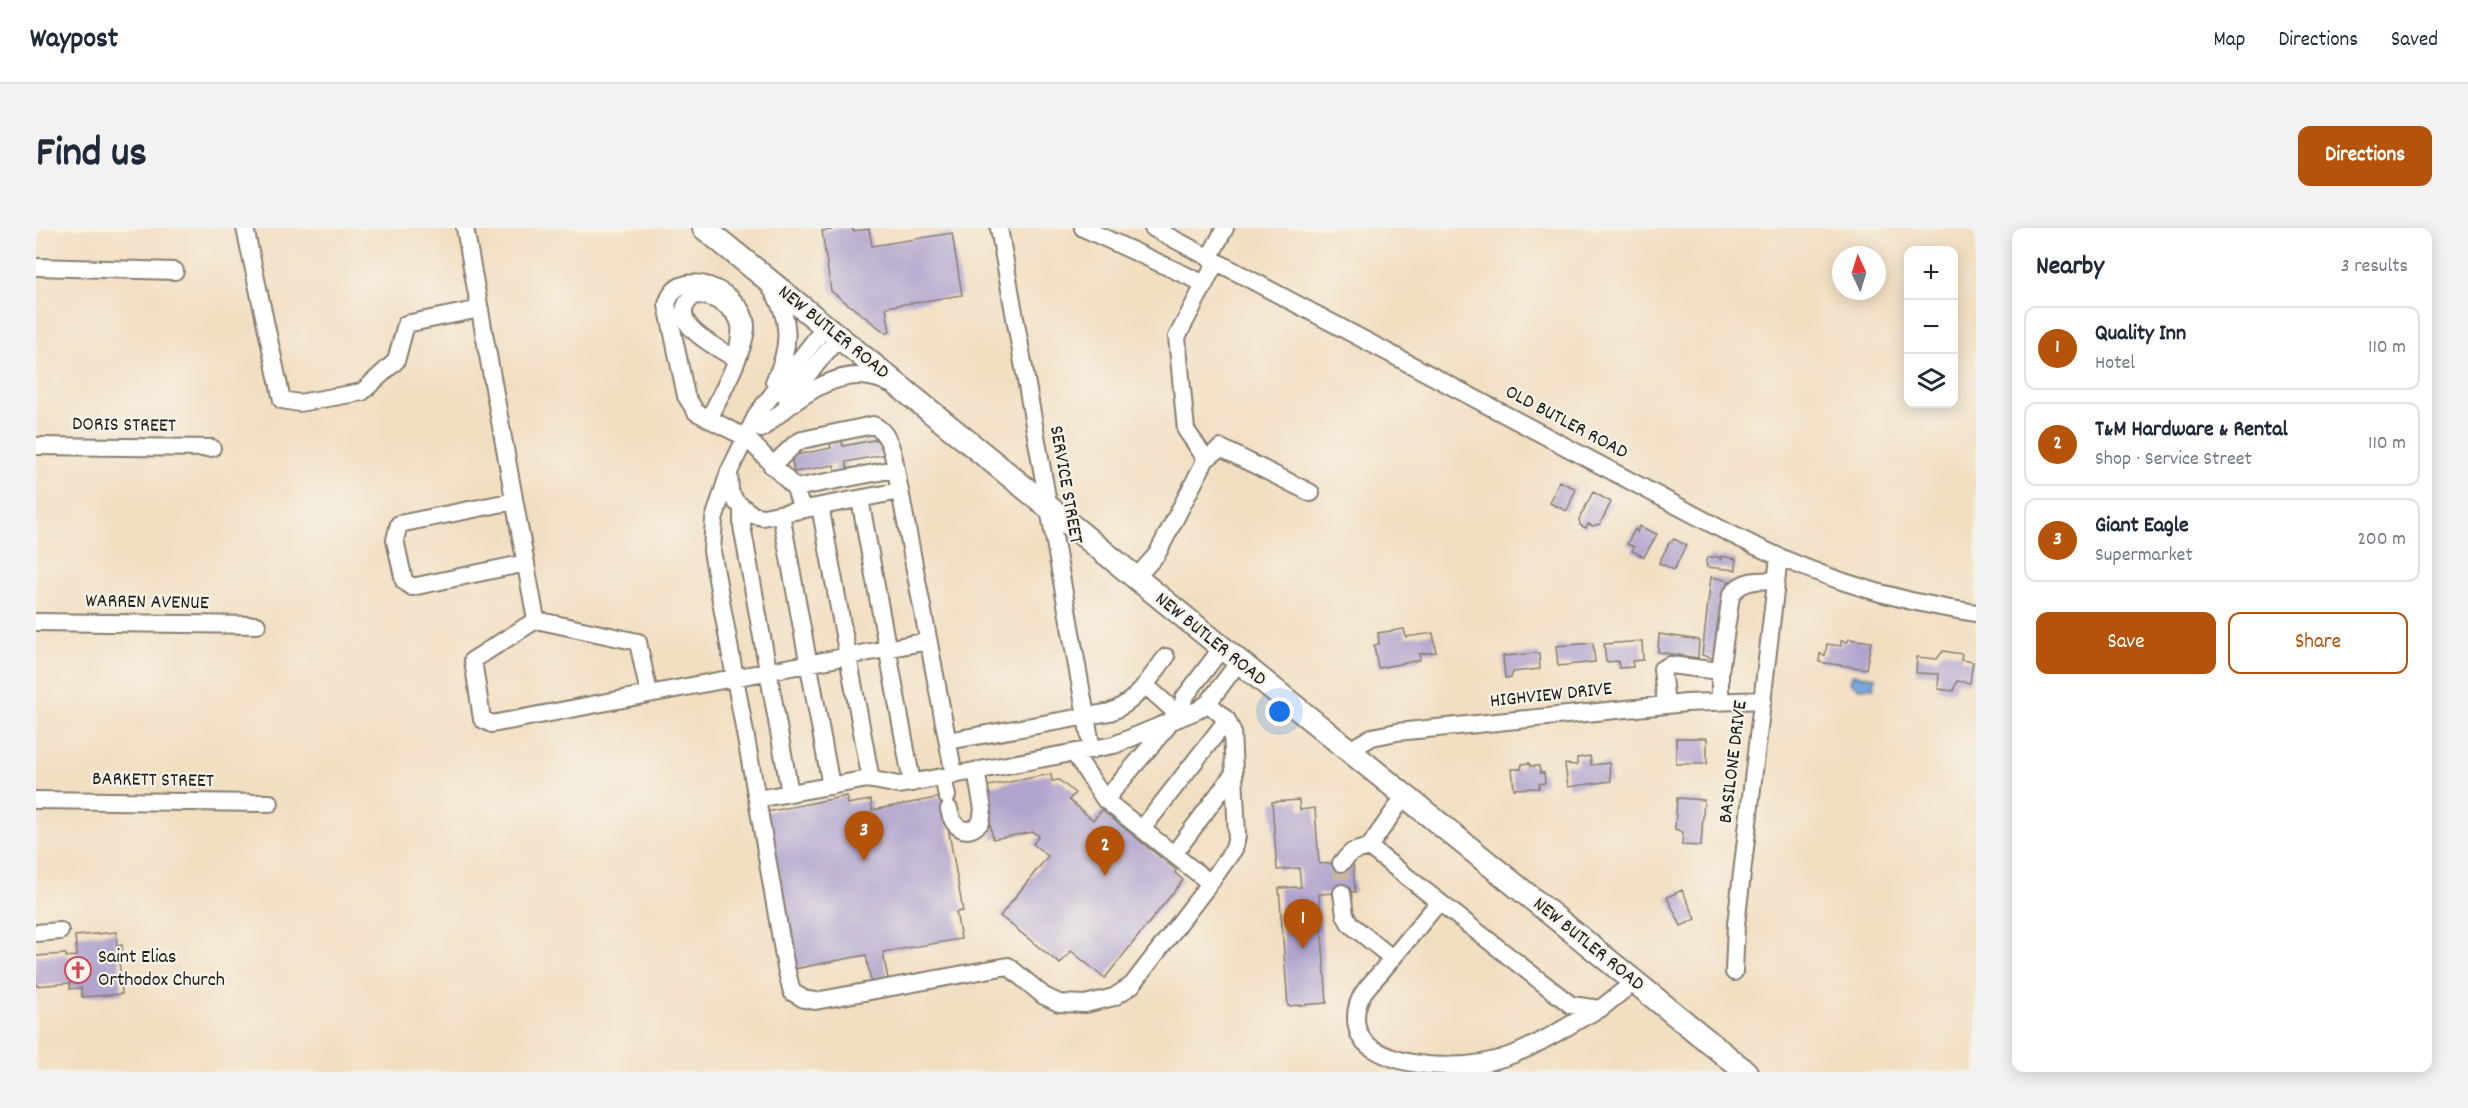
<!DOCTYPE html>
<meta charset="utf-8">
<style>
:root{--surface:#fff;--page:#f2f2f3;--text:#1f2937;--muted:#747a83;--line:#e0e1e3;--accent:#b45309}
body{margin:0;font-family:Dekko,sans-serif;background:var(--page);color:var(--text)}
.controls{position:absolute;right:18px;top:18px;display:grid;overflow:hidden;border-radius:12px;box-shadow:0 3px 15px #0003}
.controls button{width:54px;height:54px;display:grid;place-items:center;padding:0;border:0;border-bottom:2px solid var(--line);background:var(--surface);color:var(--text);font:30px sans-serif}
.compass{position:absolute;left:1796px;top:18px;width:54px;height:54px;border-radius:50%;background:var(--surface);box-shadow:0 3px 15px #0003;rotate:356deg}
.you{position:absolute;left:1244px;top:484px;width:21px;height:21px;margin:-15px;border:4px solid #fff;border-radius:50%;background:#1a73e8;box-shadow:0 0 0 9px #1a73e833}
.badge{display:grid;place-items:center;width:39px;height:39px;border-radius:50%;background:var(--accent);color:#fff;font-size:20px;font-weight:700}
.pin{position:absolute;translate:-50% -50px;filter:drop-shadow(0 2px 3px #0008)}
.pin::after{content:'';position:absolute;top:32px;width:21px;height:18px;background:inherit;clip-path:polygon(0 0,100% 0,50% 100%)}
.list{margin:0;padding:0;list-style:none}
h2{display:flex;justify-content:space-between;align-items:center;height:78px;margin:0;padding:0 24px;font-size:26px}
h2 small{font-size:20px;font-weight:400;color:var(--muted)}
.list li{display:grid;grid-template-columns:39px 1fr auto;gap:18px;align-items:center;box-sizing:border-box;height:84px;margin:0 12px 12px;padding:0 12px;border:2px solid var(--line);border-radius:12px}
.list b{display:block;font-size:22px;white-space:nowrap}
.list p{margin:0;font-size:20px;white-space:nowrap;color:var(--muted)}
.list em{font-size:20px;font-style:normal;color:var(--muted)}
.actions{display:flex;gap:12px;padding:18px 24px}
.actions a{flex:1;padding:14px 0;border:2px solid var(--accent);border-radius:12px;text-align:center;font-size:21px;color:var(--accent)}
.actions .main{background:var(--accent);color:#fff}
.icon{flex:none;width:33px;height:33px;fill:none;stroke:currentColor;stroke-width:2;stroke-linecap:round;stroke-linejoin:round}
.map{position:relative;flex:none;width:1940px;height:844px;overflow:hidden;border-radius:12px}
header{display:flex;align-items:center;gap:36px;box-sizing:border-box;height:84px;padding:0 30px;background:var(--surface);border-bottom:2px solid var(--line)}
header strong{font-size:28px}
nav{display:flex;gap:33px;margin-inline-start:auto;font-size:21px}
.intro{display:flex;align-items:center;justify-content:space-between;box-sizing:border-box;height:144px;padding:0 36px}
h1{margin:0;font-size:42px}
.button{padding:15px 27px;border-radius:12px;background:var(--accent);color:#fff;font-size:21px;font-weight:700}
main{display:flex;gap:36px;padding:0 36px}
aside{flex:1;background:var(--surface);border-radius:12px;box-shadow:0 3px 15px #0003}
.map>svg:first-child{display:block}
</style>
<header>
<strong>Waypost</strong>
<nav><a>Map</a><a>Directions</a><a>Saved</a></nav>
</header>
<div class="intro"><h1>Find us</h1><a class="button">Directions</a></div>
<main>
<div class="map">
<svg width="1940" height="844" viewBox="0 0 1940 844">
<rect width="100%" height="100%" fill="#f7f3e8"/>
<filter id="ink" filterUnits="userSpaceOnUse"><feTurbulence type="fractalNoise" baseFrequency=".0167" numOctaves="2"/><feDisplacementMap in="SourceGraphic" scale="12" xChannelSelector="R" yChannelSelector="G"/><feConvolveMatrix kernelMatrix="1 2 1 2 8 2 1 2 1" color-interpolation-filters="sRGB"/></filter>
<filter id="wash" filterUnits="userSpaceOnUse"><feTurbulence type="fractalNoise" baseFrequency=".008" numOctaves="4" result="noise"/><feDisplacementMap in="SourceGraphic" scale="24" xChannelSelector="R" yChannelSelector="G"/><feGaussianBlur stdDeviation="1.35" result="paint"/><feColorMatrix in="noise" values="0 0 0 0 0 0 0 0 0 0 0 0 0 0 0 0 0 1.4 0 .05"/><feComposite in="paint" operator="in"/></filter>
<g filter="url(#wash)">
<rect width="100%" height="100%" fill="#f2dfc2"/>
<path fill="#6b9cd5" stroke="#445c78" stroke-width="1.5" d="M1816,446L1840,449L1838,460H1823L1814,454Z"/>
<g id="blocks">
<path fill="#b1a4cd" d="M795,0H816L817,3L833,1L836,18L916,5L926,67L850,79L854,104L850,105L795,63L786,3L795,2Z
M848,210L851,226L810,234L812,243L800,246L798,237L758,244L755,228L795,220L794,215L806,213L807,218Z
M1523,253L1540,261L1531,283L1514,275Z
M1557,264L1575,274L1564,296L1557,298L1552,296L1550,300L1544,297L1543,291Z
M1603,298L1621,306L1608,329L1596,323L1598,319L1591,316L1599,301L1601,304Z
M1638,311L1650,317L1638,342L1623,335L1633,315Z
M1685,328L1700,331V342L1671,339L1670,332L1673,329H1682L1685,332Z
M1675,349L1694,353L1685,433L1666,427Z
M1368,401L1370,409L1397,405L1400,424L1383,426L1384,432L1342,440L1338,417L1343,416L1342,405Z
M1623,406L1663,412L1662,430L1622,424Z
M1813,411L1835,414L1830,441L1783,434L1784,426L1789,427L1791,416L1805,418V413L1811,414Z
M1606,413L1607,432L1596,433L1597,439L1583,440L1582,433L1570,434L1568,416Z
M1557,415L1559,434L1522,438L1520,418Z
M1907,423L1926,426L1925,432L1937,434L1934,455L1921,453L1917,463L1902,461L1903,446L1880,445L1881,429L1901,431Z
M1503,425L1504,441L1477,444L1475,450H1469L1467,428Z
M1640,510H1671V536H1640Z
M1554,528L1555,537L1573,535L1575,553L1532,559L1529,536L1541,537V530Z
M1493,535L1495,538H1503L1504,545H1508L1509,555L1503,556V560L1478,561L1476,541H1485L1486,536Z
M1015,546L1016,553L1023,552L1039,565L1033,572L1057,592L1066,582L1140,642L1139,645L1147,652L1069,750L1035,723L1024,736L964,688L1012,628L997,616L1003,608L997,604L957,611L947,559Z
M916,567L919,579L909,582L927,683L920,684L925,711L847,724L852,751L835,754L830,727L758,741L730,584L811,568L812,576L835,572L836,582Z
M1641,570L1668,572L1665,618L1646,617L1647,604L1639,601Z
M1263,572L1264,582L1279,580L1283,636L1317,634L1319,664L1283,666L1291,775L1252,778L1243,660L1265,659L1263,640L1241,642L1236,574Z
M1646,662L1660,691L1645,698L1631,669Z
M80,704L81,718L86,717L87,729L83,730L86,766L46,769L45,760L34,761V755L0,758V728L30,726V729L41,728L39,708Z"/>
</g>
</g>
<g filter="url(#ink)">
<use href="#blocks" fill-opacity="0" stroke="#877e6f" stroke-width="1.5"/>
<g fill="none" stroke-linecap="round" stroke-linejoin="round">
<path stroke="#c7b8a1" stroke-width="16" stroke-dasharray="16 8" stroke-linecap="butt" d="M1305,635L1306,665"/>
<defs>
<path id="minor" d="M209,0L246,172L263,175L326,164L360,133L370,96L444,81
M429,0L500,392
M963,0L1056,522
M1047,0L1169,56
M1117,0L1685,301C1768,344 1848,372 1940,385
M1173,30L1189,0
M0,39L139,43
M733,57C756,89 755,119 738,154
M659,67C674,66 701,80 704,97C706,107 701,121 700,131C682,120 624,93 659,67Z
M789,99L721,186L693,244L694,264L700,274L717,287L727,289L864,263L918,547
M751,172L802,110
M673,191L660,184L650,168L631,77C641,33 708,64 710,97C711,119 683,170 673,191L711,210L759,260L766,282
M725,201C760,172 806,130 854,156
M0,218L176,220
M1170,231L1150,202L1141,109L1180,34
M736,238L759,216L766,212L837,197C859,206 859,243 864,263
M693,244L678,291L676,323L721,571L832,551L863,557L1078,517L1162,482L1172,475L1202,435
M759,260L859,241
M824,271L876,555
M478,273L363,296L359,312L368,353L376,359L490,335
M784,278L835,552
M706,280V298L754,565
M745,286L795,558
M1099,351L1121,326L1170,231L1185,220L1275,265
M0,394L221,397
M1684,443L1695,367C1706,351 1723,352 1740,353
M1109,457L1144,488
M613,466L456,496L446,491L437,432L500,392L602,414L613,466L892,413
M1630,477L1626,441L1634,437L1684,443V472
M1144,488L1148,470L1185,421
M912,513L1074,484C1101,474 1113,451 1130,429
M1312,523L1336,509L1361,504L1650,475L1727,472
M1038,525L1069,572L1174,655L1198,621L1201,608L1196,503L1191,492L1172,475
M907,549L911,568
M1368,569L1333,619L1535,777L1564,781L1598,754
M721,571L750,740L756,764L768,771L779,773L972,738L1008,768L1023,775L1049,776L1078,769L1096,757L1174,655
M0,572L234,575
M1069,572L1131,499
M913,581C916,598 930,611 945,594L947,581L940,543
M1106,601L1191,492
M1138,626L1198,545
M1305,635L1316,624L1333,619
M1306,665L1309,687L1314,696L1356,730
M1403,674C1384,697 1364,721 1345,744C1339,751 1329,760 1325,769C1317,785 1318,807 1333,818C1370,844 1438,842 1478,826C1507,815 1535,795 1563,781
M0,705L24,703
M1698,744L1700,697L1743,329"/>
<path id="major" d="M668,0L1710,844"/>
</defs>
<use href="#minor" stroke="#877e6f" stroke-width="20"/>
<use href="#major" stroke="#877e6f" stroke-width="26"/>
<use href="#minor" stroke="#fff" stroke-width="16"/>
<use href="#major" stroke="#fff" stroke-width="22"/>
</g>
</g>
<defs>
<symbol id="church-ring" viewBox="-11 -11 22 22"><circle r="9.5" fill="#f7f3e8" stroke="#d1495b" stroke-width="1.5"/><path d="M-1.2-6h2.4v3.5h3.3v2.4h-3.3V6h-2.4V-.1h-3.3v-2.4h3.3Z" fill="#d1495b"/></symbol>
</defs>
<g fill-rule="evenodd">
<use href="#church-ring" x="27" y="727" width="30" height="30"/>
</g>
<g text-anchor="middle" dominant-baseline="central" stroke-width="4.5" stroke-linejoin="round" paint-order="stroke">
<g font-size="20" fill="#1c1c1c" stroke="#f7f3e8">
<text transform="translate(797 105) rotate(39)">NEW BUTLER ROAD</text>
<text transform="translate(1530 195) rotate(28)">OLD BUTLER ROAD</text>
<text transform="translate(88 198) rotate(1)">DORIS STREET</text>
<text transform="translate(1029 257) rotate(80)">SERVICE STREET</text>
<text transform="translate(111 375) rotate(1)">WARREN AVENUE</text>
<text transform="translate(1174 412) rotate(39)">NEW BUTLER ROAD</text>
<text transform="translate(1515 468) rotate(-6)">HIGHVIEW DRIVE</text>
<text transform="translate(1698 534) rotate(-83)">BASILONE DRIVE</text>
<text transform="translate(117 553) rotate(1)">BARKETT STREET</text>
<text transform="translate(1552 717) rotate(39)">NEW BUTLER ROAD</text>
</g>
<g font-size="20" fill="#1c1c1c" stroke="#f7f3e8" text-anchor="start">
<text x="62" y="730">Saint Elias<tspan x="62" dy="23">Orthodox Church</tspan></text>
</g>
</g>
</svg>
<div class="controls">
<button>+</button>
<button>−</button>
<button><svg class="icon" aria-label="layers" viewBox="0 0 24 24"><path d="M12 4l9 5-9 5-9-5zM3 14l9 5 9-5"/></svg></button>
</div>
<svg class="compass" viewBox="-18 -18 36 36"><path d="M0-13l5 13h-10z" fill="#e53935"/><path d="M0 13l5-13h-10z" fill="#747a83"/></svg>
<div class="you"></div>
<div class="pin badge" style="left:1267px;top:721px">1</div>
<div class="pin badge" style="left:1069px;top:648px">2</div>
<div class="pin badge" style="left:828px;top:633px">3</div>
</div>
<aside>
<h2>Nearby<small>3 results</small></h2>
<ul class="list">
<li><span class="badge">1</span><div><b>Quality Inn</b><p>Hotel</p></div><em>110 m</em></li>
<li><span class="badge">2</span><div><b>T&amp;M Hardware &amp; Rental</b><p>Shop · Service Street</p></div><em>110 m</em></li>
<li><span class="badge">3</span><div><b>Giant Eagle</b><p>Supermarket</p></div><em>200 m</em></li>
</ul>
<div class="actions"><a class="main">Save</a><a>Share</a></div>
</aside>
</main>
